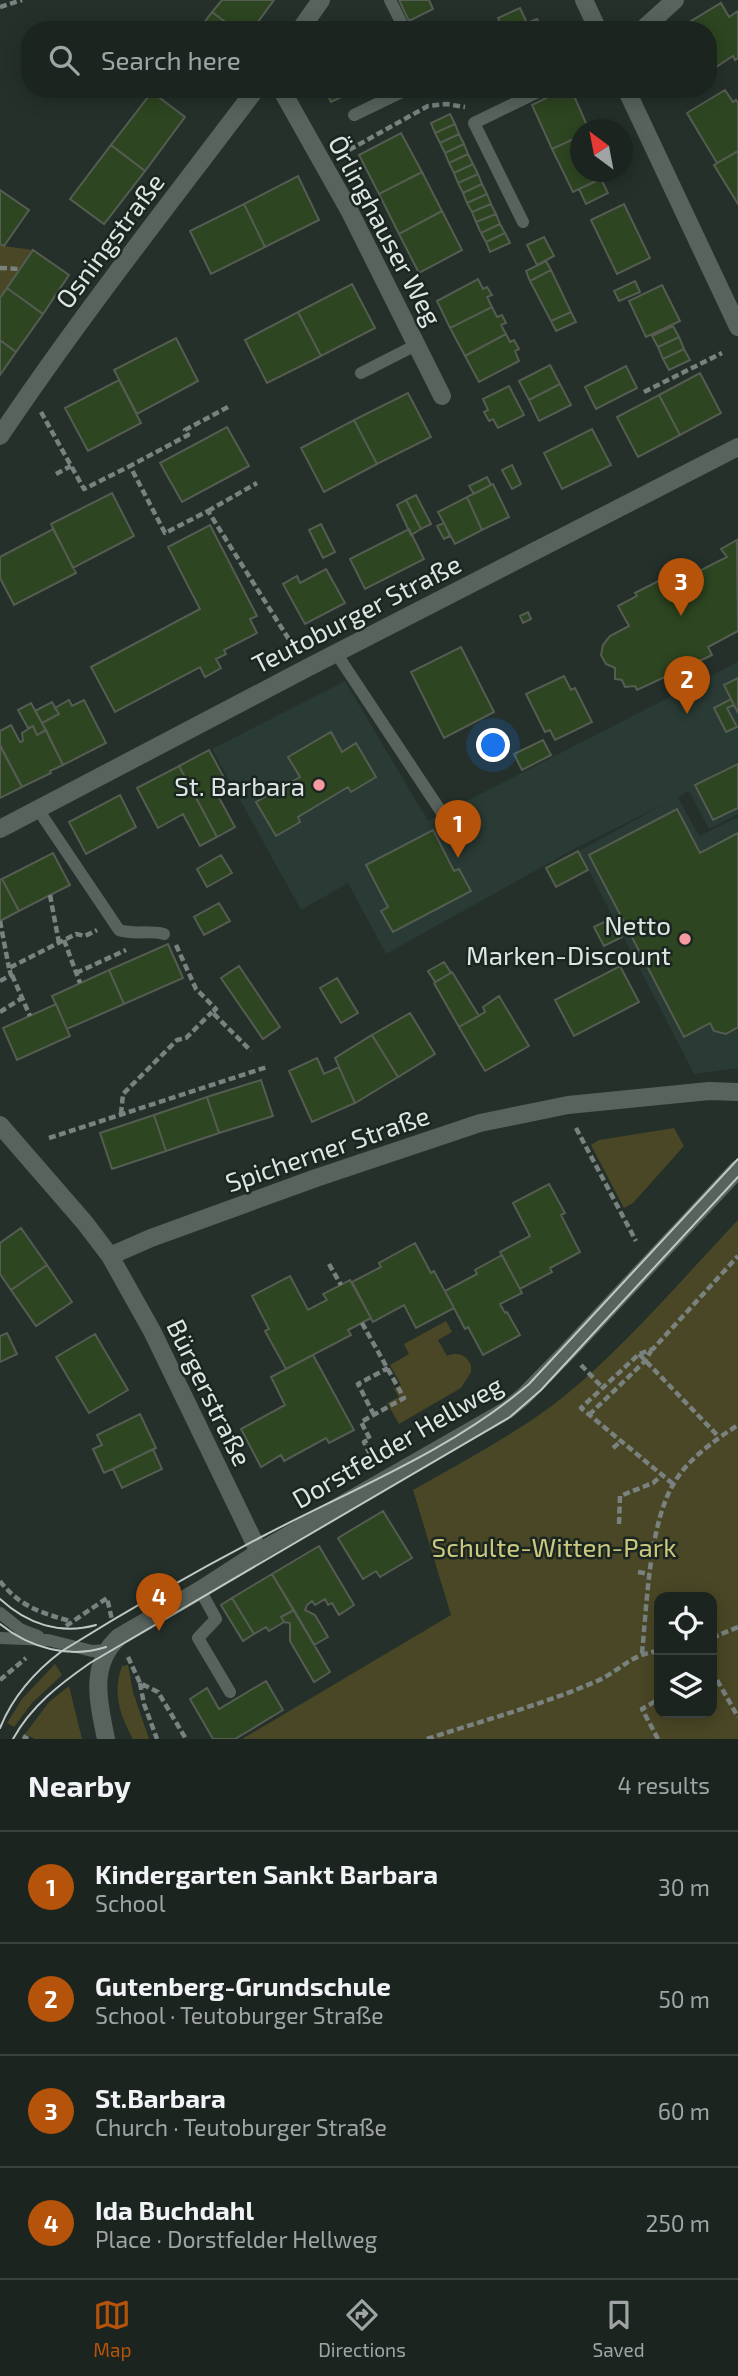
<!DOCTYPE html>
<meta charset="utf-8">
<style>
:root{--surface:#1c2420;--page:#252c29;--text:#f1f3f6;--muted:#a0a4a5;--line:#3a413e;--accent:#b45309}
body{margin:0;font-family:"Exo 2",sans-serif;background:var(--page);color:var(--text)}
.controls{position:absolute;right:21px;bottom:21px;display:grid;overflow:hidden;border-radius:14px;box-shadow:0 4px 18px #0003}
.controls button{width:63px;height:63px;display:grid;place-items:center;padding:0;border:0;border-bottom:2px solid var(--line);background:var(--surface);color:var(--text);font:35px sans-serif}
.compass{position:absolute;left:570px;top:119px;width:63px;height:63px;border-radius:50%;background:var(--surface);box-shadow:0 4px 18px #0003;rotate:328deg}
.you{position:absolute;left:494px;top:746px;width:24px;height:24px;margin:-18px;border:5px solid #fff;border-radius:50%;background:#1a73e8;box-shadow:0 0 0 10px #1a73e833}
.badge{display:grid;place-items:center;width:46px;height:46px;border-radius:50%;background:var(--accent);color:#fff;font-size:23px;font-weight:700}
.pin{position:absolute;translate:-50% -58px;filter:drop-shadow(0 2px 4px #0008)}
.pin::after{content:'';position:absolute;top:37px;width:24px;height:21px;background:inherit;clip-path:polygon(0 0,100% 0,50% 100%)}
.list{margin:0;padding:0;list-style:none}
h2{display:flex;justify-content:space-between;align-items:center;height:91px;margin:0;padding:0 28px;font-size:30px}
h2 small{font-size:23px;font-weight:400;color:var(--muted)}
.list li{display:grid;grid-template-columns:46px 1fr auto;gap:21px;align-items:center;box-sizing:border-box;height:112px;padding:0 28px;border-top:2px solid var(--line)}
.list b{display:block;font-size:26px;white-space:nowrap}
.list p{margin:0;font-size:23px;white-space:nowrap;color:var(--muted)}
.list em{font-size:23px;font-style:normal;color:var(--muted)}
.icon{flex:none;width:38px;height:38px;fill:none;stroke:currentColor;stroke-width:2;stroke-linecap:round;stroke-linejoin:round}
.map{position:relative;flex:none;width:738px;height:1739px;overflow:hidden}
.search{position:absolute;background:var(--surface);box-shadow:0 4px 18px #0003;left:21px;right:21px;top:21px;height:77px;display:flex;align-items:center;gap:18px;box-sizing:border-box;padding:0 24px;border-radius:28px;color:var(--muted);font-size:26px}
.sheet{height:539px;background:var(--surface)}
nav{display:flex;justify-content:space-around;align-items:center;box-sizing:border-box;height:98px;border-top:2px solid var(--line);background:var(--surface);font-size:19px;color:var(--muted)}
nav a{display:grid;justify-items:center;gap:4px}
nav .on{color:var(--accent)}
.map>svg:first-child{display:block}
</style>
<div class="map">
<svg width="738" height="1739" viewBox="0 0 738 1739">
<rect width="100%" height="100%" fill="#25302b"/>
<path fill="#293b34" d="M738,662V814L709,829L689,791L678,797L699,836L738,817V1068L694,1074L579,851L666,803L576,848L386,954L348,883L301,910L212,749L345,681L428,821Z"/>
<path fill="#494725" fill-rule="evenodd" d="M0,244L4,246L33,250L0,298Z
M674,1128L684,1146L633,1203L624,1208L591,1145L599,1140Z
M738,1220V1739H242L451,1615L413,1490C464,1461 516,1434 562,1398C625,1347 682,1279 738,1220ZM659,1597H712V1713H659Z
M446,1321L452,1332L438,1340L447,1356C458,1352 465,1354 471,1365V1372L461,1388L399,1424L387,1403L399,1397L394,1389L401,1385L390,1365L409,1354L404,1344Z
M55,1664L62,1675L32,1703L14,1727L7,1723L22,1699Z
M128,1665L133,1692L149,1739H133C120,1716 112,1693 122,1666Z
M69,1686L82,1739H35L25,1734L49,1702Z"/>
<path fill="#2d4521" stroke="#555c52" stroke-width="2" d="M222,0H274L252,30H236L212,12Z
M399,0H429L433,9L409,21Z
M721,3L729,17L738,11V58L735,60L733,56L710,71L708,67V30H685L683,26Z
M520,8L527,23L513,30H503L498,18Z
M212,12L236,30H199Z
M537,19L543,30H514L527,23Z
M325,89H358L331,102Z
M564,89H571L589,130H580V136L552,149L532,105Z
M725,90L733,102L736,100L738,103V151L717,163L687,113Z
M152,92L185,117L145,171L111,145Z
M450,114L455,124L435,133L431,123Z
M455,124L459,134L440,143L435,133Z
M401,133L422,172L379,194L359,155Z
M459,134L464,144L445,153L440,143Z
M580,136V172H609L610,174L573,192L552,149Z
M464,144L468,154L449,163L445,153Z
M111,145L145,171L104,224L70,199Z
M738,151V204L714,165Z
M468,154L473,164L454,173L449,163Z
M473,164L478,174L458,183L454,173Z
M422,172L442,211L399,234L379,194Z
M478,174L482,184L463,193L458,183Z
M298,176L319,220L265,247L244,204Z
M601,179L608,193L586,204L579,189Z
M482,184L487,194L467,203L463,193Z
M0,190L29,210L4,246L0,244Z
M487,194L491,204L472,212L467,203Z
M244,204L265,247L211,274L190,231Z
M491,204L496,214L476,222L472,212Z
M624,204L650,258L617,274L591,220Z
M442,211L462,250L419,273L399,234Z
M496,214L500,224L481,233L476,222Z
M500,224L505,233L486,242L481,233Z
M505,233L510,243L490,252L486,242Z
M544,237L554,256L537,265L527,245Z
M33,250L69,275L43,314L7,288Z
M546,261L551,270L530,281L526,271Z
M551,270L571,312L551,321L530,281Z
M478,279L483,289L487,287L492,295L487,297L492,307L450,328L437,301Z
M635,281L640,292L619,301L614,291Z
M352,284L375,328L321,356L298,312Z
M662,285L680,321L646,337L629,301Z
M7,288L43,314L16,352L0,340V298Z
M492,307L497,317L502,315L506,323L501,325L506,334L465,356L450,328Z
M298,312L321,356L267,383L245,340Z
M571,312L576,322L556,331L551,321Z
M673,326L679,337L658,347L652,336Z
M506,334L510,342L514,340L519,349L515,351L519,361L479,382L465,356Z
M679,337L684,349L663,359L658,347Z
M176,338L198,381L137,414L114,370Z
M0,340L16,352L0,375Z
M684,349L690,360L669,370L663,359Z
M550,365L560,384L529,400L519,381Z
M626,366L637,388L596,409L585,387Z
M700,373L721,413L680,435L659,395Z
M119,380L141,423L88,451L65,408Z
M560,384L571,405L539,421L529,400Z
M509,386L524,415L498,428L493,419L489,421L484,412L488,410L483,399Z
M408,393L431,437L377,464L354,420Z
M659,395L680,435L638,457L617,417Z
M354,420L377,464L324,492L301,448Z
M227,427L249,466L182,502L160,463Z
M592,429L611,465L562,489L544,453Z
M512,465L521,484L512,489L502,470Z
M487,477L491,485L474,494L469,486Z
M493,484L509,517L482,530L467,497Z
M112,493L134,536L73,568L51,524Z
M416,495L431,524L421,529L406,500Z
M467,497L482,530L455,544L438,512Z
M406,500L421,529L411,535L397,505Z
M444,523L450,536L444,539L437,526Z
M321,524L335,552L323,558L309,530Z
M210,525L257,616L250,619L257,633L224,650L226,654L216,659L221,668L205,677L200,667L115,712L91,667L200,609L168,547Z
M53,529L76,573L14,605L0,578V557Z
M409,529L424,559L365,589L350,559Z
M737,540L738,631L708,647L712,655L708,657L637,690L635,686L625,687L622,680L615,679V668L606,664L601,655L603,645L610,636L629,626L618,606L637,596L635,593L668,576L671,581L674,580L676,583L727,557L721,549Z
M326,569L345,603L305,624L283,584L297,576L300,583Z
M528,612L531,619L523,623L520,616Z
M461,647L494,712L444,738L411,672Z
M564,676L571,690L575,688L592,722L555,740L550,730L545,732L526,694Z
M738,678V713L724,685Z
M731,699L734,705L727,708L737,727L726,732L714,708Z
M69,700L72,706L84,700L106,743L63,765L42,723L59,714L55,708Z
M52,702L59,714L42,723L35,711Z
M31,703L46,730L37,735L33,726L28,728L18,710Z
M11,725L20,742L23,741L22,733L33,726L37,735L46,730L63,765L50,771L51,773L22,787L0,745V731Z
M331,732L342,752L356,743L376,777L351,792L348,787L298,817L300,822L276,836L256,802L300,777L288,757Z
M543,740L551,755L522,770L514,754Z
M0,746L22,787L0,798Z
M209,750L229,787L217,794L235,827L217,837L179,766Z
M738,764V808L713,820L695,785Z
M179,766L217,837L200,846L183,814L158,828L137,788Z
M120,795L136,827L86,854L69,822Z
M677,809L700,853L738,833V1027L726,1034L714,1031L710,1023L684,1037L589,855Z
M433,830L454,871L459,869L471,891L393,932L381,911L388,907L366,865Z
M578,851L588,870L556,887L546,868Z
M53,853L70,885L19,911L2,879Z
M221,855L232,873L207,887L197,869Z
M2,879L19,911L0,921V880Z
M219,903L230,921L204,935L194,917Z
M612,918L622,937L604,946L594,927Z
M168,944L183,978L124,1004L109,970Z
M444,962L451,973L435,982L428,971Z
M239,966L280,1027L263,1039L221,978Z
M620,966L639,1002L574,1036L555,1000Z
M109,970L124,1004L67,1029L52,996Z
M452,972L479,1016L459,1027L434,983Z
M337,978L358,1013L341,1023L320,988Z
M499,996L529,1046L485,1071L459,1027L485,1012L483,1007Z
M56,1004L70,1036L17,1060L3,1028Z
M410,1013L435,1054L398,1077L372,1035Z
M372,1035L398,1077L355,1103L335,1058Z
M317,1058L324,1074L339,1067L355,1103L312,1122L289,1071Z
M261,1080L273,1116L219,1133L207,1097Z
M207,1097L219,1133L166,1151L154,1115Z
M154,1115L166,1151L112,1169L100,1133Z
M549,1184L565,1213L561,1215L580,1252L550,1268L552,1272L520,1289L500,1252L530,1236L513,1203Z
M21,1228L47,1265L11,1290L0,1274V1243Z
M415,1243L431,1273L434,1271L454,1308L416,1328L404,1305L373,1322L352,1282L381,1267L379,1263Z
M502,1255L522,1293L500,1304L505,1313L507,1312L520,1335L483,1355L468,1327L465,1329L445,1291L477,1274L475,1270Z
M47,1265L72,1302L36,1326L11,1290Z
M290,1276L308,1310L327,1300L323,1294L350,1280L371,1318L348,1330L351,1335L286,1369L265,1331L269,1329L252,1296Z
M7,1333L17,1354L0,1362V1336Z
M95,1334L128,1390L89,1413L56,1357Z
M313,1355L354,1430L329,1443L326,1438L284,1461L281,1455L261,1467L241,1429L285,1405L271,1377Z
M140,1414L156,1448L104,1473L93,1449L102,1445L97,1435Z
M153,1449L162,1469L122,1488L113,1469Z
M383,1511L412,1558L380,1577L376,1571L363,1579L338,1538Z
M319,1546L354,1605L339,1615L332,1603L328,1605L325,1599L315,1605L312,1601L307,1605L305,1610L315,1615L328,1637L314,1645L272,1574Z
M272,1574L294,1610L281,1617L284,1622L269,1631L266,1627L254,1634L232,1598Z
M232,1598L254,1634L243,1641L221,1605Z
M294,1610L330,1672L314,1682L290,1641V1623L284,1622L281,1617Z
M266,1681L283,1710L235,1739H213L190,1699L207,1688L219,1709Z"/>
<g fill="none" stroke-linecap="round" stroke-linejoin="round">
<path stroke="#79827e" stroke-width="4.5" stroke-dasharray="7 3.5" stroke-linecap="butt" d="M0,7L22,0
M340,155L428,106L446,104L465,107
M0,268L20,269
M644,392L722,353
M228,407L185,430L188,435L130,466L165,533L208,511L295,649
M41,412L84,489L130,466
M56,474L71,466
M208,511L257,483
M50,895L59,943
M0,921L9,968
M64,940L80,983
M176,945L196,989L216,1009L212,1012L251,1051
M76,973L126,950
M12,975L30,1016
M0,981L11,975L9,968L76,934L85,936L97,930
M0,1012L22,998
M121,1114L123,1094L177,1040L186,1038L212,1012
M576,1128L636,1241
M49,1138L267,1067
M329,1264L341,1285
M362,1323L404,1398L361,1422L370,1439L364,1442L374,1462
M639,1354L719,1437
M581,1365L602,1387
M374,1415L358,1384L388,1368
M589,1415L645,1361L651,1351
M613,1448L621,1441
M673,1484L581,1408L639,1354L653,1349L738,1256
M619,1524L620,1496L653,1483L662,1475
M638,1572L649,1574
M0,1581C19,1606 41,1613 70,1621
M66,1626L107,1598L112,1620
M712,1638L738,1627
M642,1653C647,1605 649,1524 674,1483C688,1459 715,1440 738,1425
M128,1657L140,1683L158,1692L186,1739
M712,1671L738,1717
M0,1680L26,1658
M140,1683L144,1704L157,1739
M23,1736L28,1739
M427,1739C484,1720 542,1705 597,1681C621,1670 631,1654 659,1651
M658,1739L642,1709L659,1699"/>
<path stroke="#58635e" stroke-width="12" d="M390,0L405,30
M354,115L408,89
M523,222L474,123L544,89
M361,373L416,345
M336,653L442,813
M39,811L119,930C134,935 148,930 164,934
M200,1590L216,1619L198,1638L230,1692
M0,1613L20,1629L38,1636
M0,1638L48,1640L92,1651L108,1650"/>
<path stroke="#58635e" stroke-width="18" d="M300,30L321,0
M642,30L675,0
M281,89L349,210L442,396
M0,436C80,317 169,204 256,89
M0,829L307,668L738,447
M0,1125L85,1223L110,1256L152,1331L259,1552
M110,1256L151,1238L316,1178L480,1123L568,1105L709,1091L738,1092
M106,1739C99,1704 88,1665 119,1637L200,1590L259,1552L507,1410L523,1397L568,1351L738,1169"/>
<path stroke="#58635e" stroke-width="18" d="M584,0L598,30
M626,89L738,327"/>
<path stroke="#c0c8c5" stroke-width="2" d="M0,1599C27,1624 60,1635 96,1625
M0,1624C30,1648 69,1659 106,1647
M0,1728C13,1696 34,1672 62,1651C128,1610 196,1571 265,1535C355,1488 452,1450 529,1384L738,1159
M13,1739C31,1706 60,1684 90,1663L510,1417L541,1390L738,1177"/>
</g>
<g fill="#f49aa0" stroke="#1b2621" stroke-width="2.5">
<circle cx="319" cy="785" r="7"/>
<circle cx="685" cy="939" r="7"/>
</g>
<g text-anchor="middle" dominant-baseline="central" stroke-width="5" stroke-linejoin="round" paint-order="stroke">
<g font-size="26" fill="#dee5e2" stroke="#1b2621">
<text transform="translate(386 230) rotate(62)">Örlinghauser Weg</text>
<text transform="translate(109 240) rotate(-53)">Osningstraße</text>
<text transform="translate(356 613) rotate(-27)">Teutoburger Straße</text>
<text transform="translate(327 1148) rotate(-19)">Spicherner Straße</text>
<text transform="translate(210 1392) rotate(64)">Bürgerstraße</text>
<text transform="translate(397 1441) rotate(-30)">Dorstfelder Hellweg</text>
</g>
<g font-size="26" fill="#dee5e2" stroke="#1b2621" text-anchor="end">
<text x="305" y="785">St. Barbara</text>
<text x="671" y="924">Netto<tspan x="671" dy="30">Marken-Discount</tspan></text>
</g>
<g font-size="26" fill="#cbc87d" stroke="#1b2621">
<text x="554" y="1546">Schulte-Witten-Park</text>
</g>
</g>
</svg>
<div class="controls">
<button><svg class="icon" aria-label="locate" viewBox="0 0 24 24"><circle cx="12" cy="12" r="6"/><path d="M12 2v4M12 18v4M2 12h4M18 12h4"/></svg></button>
<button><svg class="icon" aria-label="layers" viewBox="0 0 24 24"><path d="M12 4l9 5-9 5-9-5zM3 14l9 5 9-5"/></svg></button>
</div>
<svg class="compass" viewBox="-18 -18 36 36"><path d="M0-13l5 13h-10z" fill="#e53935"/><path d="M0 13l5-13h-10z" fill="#a0a4a5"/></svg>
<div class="you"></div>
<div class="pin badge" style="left:458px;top:858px">1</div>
<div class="pin badge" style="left:687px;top:714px">2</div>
<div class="pin badge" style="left:681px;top:616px">3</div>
<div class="pin badge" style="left:159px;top:1631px">4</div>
<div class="search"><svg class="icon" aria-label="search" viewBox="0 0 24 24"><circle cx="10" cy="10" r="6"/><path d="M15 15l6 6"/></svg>Search here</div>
</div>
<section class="sheet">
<h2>Nearby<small>4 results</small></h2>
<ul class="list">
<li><span class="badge">1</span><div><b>Kindergarten Sankt Barbara</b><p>School</p></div><em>30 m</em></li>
<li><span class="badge">2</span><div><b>Gutenberg-Grundschule</b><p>School · Teutoburger Straße</p></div><em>50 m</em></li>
<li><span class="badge">3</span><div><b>St.Barbara</b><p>Church · Teutoburger Straße</p></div><em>60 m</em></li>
<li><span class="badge">4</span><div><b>Ida Buchdahl</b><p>Place · Dorstfelder Hellweg</p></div><em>250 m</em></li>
</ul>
</section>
<nav>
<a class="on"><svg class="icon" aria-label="map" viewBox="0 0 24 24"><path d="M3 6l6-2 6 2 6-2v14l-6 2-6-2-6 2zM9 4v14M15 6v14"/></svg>Map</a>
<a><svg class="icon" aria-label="directions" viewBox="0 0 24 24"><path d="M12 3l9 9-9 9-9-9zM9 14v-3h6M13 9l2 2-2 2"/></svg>Directions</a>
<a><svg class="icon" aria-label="saved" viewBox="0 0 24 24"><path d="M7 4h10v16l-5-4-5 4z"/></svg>Saved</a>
</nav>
